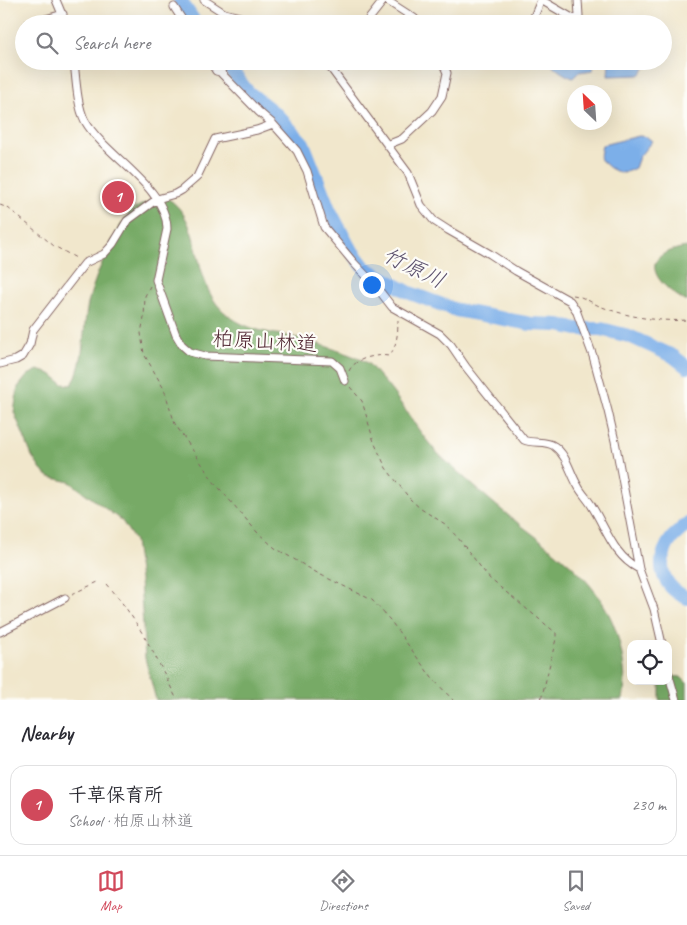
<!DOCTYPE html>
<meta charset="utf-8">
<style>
:root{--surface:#fff;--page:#f7f7f7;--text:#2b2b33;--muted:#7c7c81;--line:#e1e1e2;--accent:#d1495b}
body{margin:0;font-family:Caveat,"Klee One",sans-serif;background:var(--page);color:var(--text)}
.controls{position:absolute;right:15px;bottom:15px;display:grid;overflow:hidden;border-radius:10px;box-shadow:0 5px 20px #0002}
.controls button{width:45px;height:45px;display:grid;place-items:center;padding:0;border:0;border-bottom:1px solid var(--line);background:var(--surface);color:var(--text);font:25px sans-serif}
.compass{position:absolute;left:567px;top:85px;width:45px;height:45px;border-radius:50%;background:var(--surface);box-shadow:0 5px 20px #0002;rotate:335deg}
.you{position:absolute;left:371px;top:284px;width:18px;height:18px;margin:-12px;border:4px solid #fff;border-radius:50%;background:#1a73e8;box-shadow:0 0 0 8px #1a73e833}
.badge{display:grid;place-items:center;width:32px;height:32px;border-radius:50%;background:var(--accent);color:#fff;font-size:16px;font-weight:700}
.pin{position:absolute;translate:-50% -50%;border:2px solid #fff;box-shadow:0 1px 5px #0006}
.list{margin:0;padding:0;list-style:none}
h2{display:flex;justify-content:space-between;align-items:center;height:65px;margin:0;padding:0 20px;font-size:21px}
h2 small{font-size:16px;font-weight:400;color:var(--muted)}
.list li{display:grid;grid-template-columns:32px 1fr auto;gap:15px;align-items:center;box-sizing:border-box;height:80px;margin:0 10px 10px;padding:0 10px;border:1px solid var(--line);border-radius:15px}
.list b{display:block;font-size:19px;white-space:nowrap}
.list p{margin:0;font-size:16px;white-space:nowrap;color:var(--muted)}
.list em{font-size:16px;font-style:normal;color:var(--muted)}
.icon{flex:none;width:28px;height:28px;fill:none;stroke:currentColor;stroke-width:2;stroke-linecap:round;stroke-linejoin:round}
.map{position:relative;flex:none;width:687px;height:700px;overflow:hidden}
.search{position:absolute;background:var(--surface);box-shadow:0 5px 20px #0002;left:15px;right:15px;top:15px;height:55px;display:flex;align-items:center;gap:12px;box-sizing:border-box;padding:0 18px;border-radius:28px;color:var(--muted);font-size:19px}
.sheet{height:155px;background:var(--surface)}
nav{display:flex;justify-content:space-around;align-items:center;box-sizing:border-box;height:70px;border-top:1px solid var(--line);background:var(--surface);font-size:14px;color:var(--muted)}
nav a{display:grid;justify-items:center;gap:2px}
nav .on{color:var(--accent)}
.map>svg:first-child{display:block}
</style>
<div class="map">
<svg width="687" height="700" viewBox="0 0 687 700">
<rect width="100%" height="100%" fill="#fdfcf7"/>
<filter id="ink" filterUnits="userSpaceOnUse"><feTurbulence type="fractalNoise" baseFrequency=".02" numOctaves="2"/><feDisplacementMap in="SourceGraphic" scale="10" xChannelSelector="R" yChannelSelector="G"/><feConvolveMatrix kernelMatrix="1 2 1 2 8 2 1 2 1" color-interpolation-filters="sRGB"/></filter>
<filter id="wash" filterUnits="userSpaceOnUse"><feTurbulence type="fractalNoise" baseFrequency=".0096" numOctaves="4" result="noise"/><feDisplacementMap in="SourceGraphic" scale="20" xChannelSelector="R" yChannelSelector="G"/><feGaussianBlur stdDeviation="1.12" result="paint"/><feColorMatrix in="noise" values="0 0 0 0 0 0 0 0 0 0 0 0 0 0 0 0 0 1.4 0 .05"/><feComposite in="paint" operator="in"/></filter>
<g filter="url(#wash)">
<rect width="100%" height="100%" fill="#f1e7cc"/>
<path fill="#7a6" stroke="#606448" d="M167,198C204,220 191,280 222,310C246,333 273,332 302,339C319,344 351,354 366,362C371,365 375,372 379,376C400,398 413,425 433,448C440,457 450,464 458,472C475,487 492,502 509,516C561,557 610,585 622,655C625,673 626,682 623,700H156L145,658L140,580L135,541L122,521L70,482L49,477L41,470L32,456L14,412L18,387L28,375L38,370L51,374L63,384L72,385C86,359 82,331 88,304C92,283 119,216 137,207C146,202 158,201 167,198Z
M687,247V302C654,283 635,255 687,247Z
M668,676L681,677L687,683V700H660V682L668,681Z"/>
<path fill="#7cafe9" stroke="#63678a" d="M550,61H594L593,70L579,72L573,78C565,75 554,69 550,61Z
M609,61H630L643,63L645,69L642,73L639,75L608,76Z
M639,136L647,137L652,141L639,157L635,168L624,173L618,172L610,168L601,160L600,156L602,145Z"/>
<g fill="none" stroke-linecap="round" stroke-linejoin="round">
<path stroke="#7cafe9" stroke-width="14" d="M180,0L196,24
M224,61L248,92L277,115L303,143L329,209L349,247L365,268L410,293L456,310L531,324L559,325L577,329H601L629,336L673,356L687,367
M687,524C682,529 677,533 672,538C654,562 661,586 687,598"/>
</g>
</g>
<g filter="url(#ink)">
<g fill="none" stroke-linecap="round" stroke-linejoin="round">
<defs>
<path id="minor" d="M56,0L66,24
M204,0L224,13L267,24
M386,0L414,18L419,24
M541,0L574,19L579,16L578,0
M174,7L185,24
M28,24L63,14
M222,24L224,13
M365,24L384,0
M531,24L541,0
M74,61C76,79 77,106 85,121C105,156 167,187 167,229L156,280L176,335L182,345L190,352L205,356L332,361L340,368L345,381
M210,61L216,71L220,72L259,112L273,124L297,151L307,171L324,227L354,263L375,285L392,307L440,334L451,345L466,367L524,440C533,444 546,440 554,446C567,455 570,473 578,486C582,494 589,500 593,508C607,531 614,556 639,569
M322,61L332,70L408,173L421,205L434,221L448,230L490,254L516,271L570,301L576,310L593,356L608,411L615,441L639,569L654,609L662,644
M332,70L344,61
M220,72L228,61
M387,145L402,139L432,111L442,96L447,73L442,61
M0,364L16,360L23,356L30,344L33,330L85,263L104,254L113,244L127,221L157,199L175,194L182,190L197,177L215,139L257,130L273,124
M0,632L65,598
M668,672L676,700"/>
</defs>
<use href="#minor" stroke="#846563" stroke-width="9"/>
<path stroke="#846563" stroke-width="1" stroke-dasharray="4 4" stroke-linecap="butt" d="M0,205L8,208L54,246L78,259
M150,286L145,296L144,318L141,333L144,354L164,389L175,424L214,482L257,532L275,548L319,574L372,600L390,620L432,678L453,700
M573,295C583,296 593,304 602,307C629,317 659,322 687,320
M349,371C355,358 376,354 389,356C397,347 398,332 398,320
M350,387L362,401L374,442L386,468L410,499L421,509L445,524L458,538L490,579L550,628L556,633V639L541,700
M107,584C138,620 157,658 177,700
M72,594L98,582"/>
<use href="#minor" stroke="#fff" stroke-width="7"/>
</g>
</g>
<g text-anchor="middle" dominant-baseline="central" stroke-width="4.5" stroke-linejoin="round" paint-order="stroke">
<g font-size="21" fill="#4a1f2b" stroke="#fdfcf7">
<text transform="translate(265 341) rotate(3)">柏原山林道</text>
</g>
<g font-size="22" font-style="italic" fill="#5c516e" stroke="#fdfcf7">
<text transform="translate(414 268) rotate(26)">竹原川</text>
</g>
</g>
</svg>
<div class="controls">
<button><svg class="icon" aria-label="locate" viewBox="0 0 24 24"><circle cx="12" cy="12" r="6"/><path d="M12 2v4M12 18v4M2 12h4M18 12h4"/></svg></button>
</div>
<svg class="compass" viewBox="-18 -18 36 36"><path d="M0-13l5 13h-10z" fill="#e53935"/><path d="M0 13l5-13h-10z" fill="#7c7c81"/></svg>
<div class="you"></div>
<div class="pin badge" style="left:118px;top:197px">1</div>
<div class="search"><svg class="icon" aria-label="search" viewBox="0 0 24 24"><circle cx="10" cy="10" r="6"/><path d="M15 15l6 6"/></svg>Search here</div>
</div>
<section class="sheet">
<h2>Nearby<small></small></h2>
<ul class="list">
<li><span class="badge">1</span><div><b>千草保育所</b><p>School · 柏原山林道</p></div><em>230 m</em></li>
</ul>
</section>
<nav>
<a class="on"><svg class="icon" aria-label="map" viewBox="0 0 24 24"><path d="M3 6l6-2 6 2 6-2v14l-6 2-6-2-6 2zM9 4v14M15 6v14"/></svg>Map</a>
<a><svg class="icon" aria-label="directions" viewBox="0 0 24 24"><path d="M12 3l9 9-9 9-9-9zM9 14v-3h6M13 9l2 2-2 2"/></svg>Directions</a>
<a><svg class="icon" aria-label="saved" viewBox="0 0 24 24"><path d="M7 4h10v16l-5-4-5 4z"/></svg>Saved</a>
</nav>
